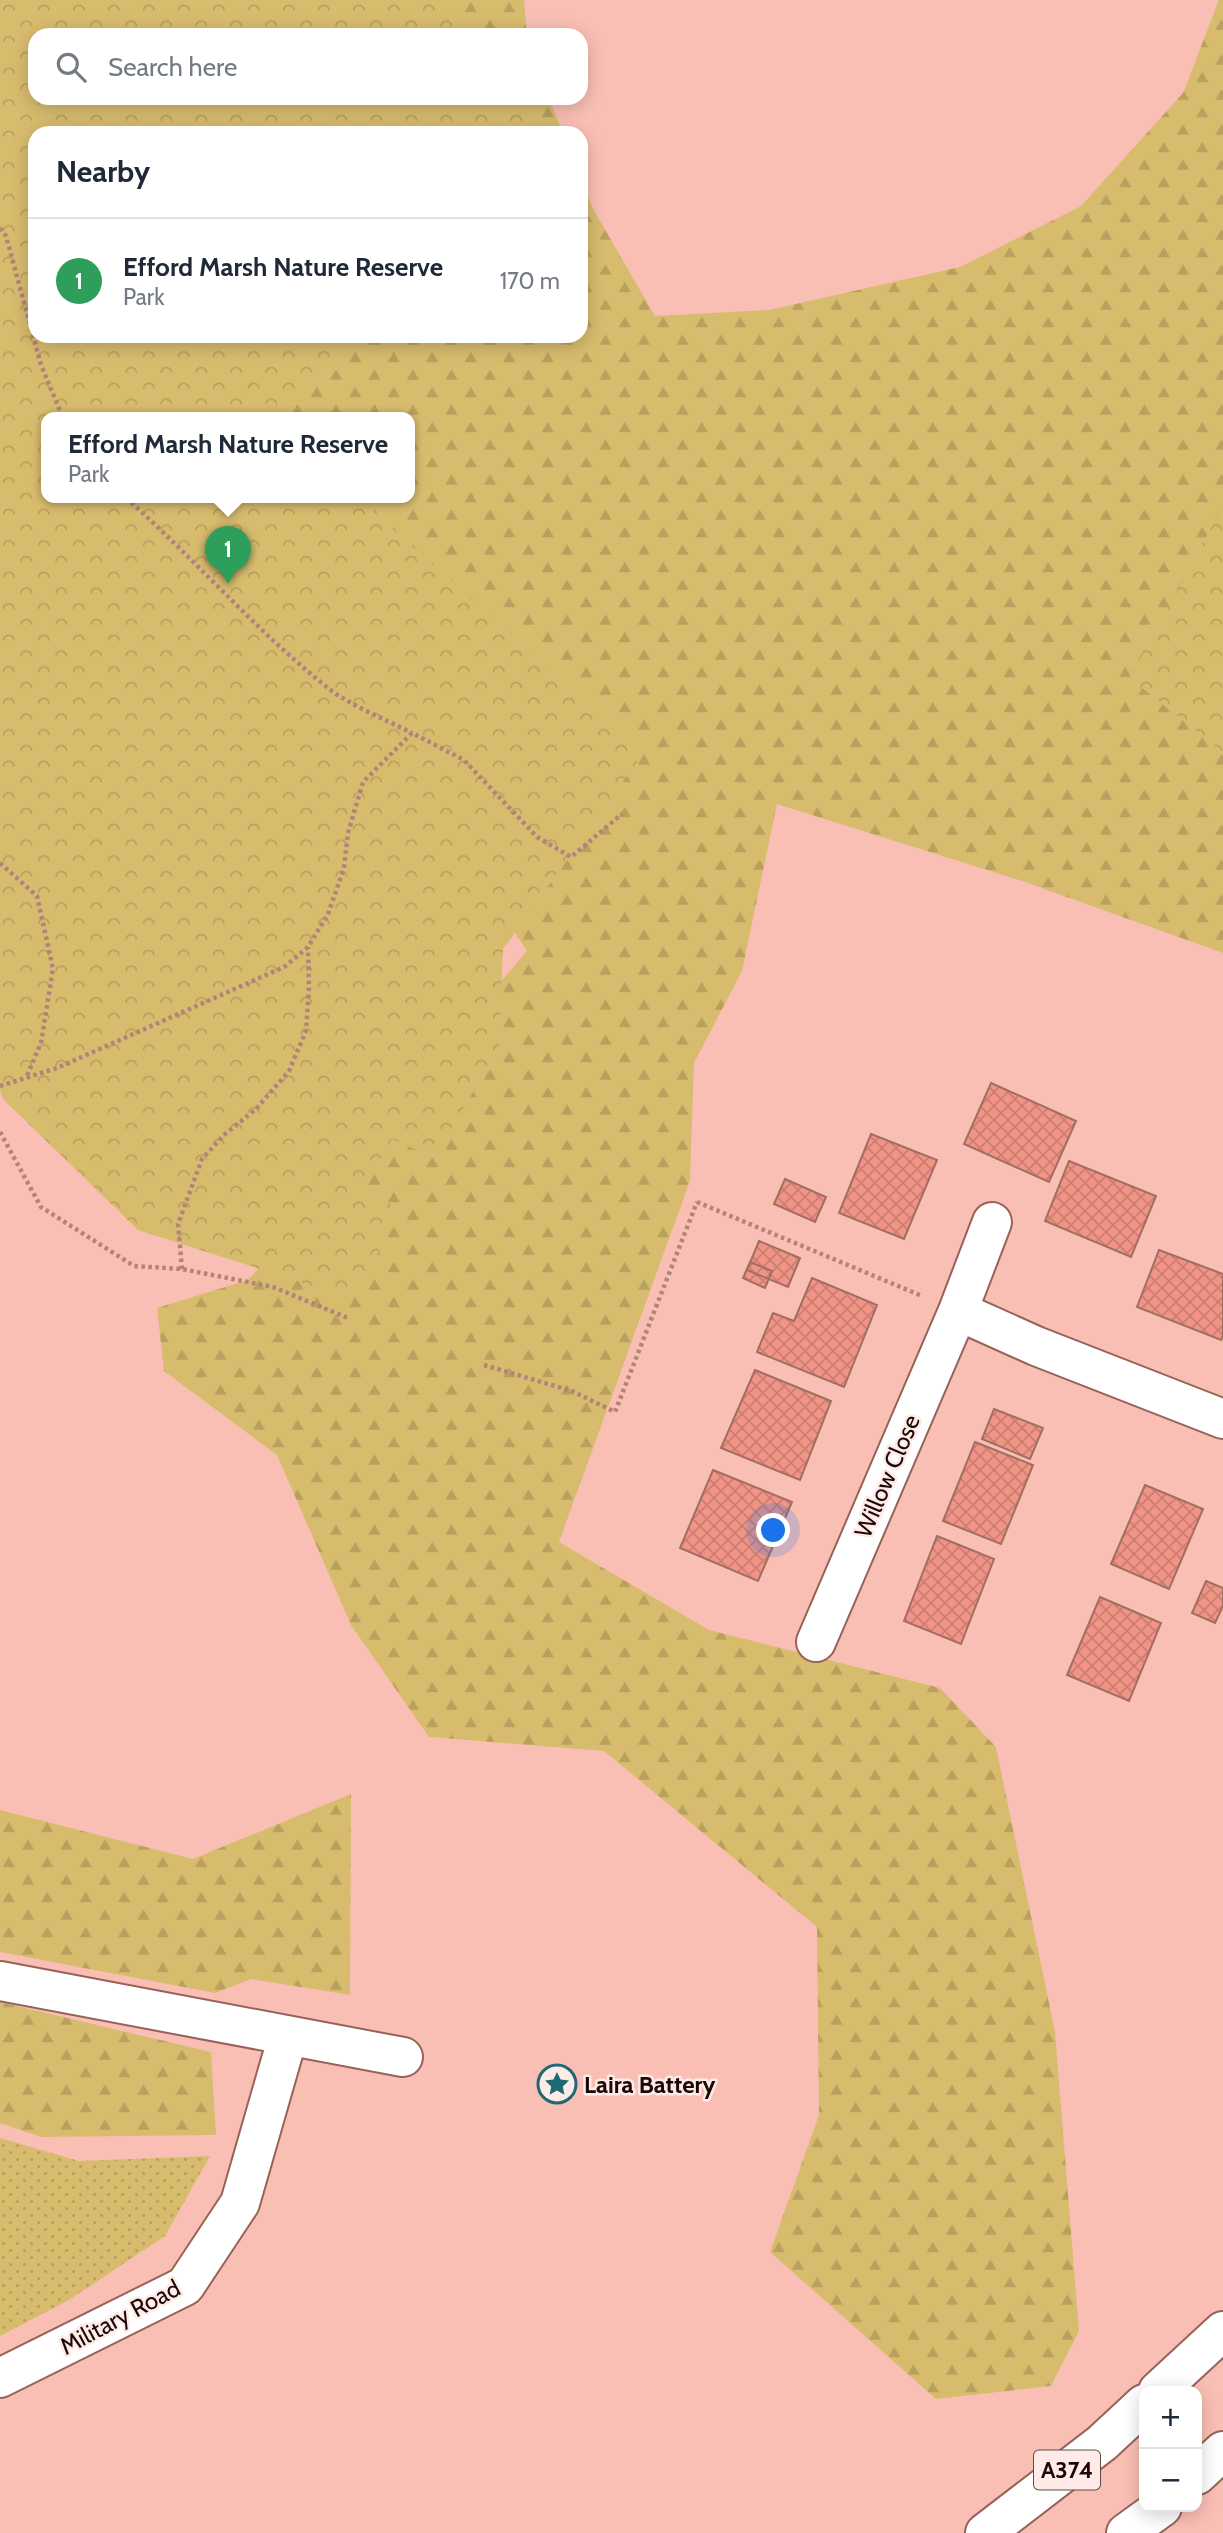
<!DOCTYPE html>
<meta charset="utf-8">
<style>
:root{--surface:#fff;--page:#f2f2f3;--text:#1f2937;--muted:#747a83;--line:#e0e1e3;--accent:#0f766e}
body{margin:0;font-family:Cabin,sans-serif;background:var(--page);color:var(--text)}
.controls{position:absolute;right:21px;bottom:21px;display:grid;overflow:hidden;border-radius:14px;box-shadow:0 4px 18px #0003}
.controls button{width:63px;height:63px;display:grid;place-items:center;padding:0;border:0;border-bottom:2px solid var(--line);background:var(--surface);color:var(--text);font:35px sans-serif}
.you{position:absolute;left:774px;top:1531px;width:24px;height:24px;margin:-18px;border:5px solid #fff;border-radius:50%;background:#1a73e8;box-shadow:0 0 0 10px #1a73e833}
.badge{display:grid;place-items:center;width:46px;height:46px;border-radius:50%;background:var(--accent);color:#fff;font-size:23px;font-weight:700}
.pin{position:absolute;translate:-50% -58px;filter:drop-shadow(0 2px 4px #0008)}
.pin::after{content:'';position:absolute;top:37px;width:24px;height:21px;background:inherit;clip-path:polygon(0 0,100% 0,50% 100%)}
.popup{position:absolute;left:41px;top:412px;width:374px;height:91px;box-sizing:border-box;display:grid;place-content:center;border-radius:14px;background:var(--surface);filter:drop-shadow(0 2px 5px #0005);font-size:23px;white-space:nowrap;color:var(--muted)}
.popup b{font-size:26px;color:var(--text)}
.popup::after{content:'';position:absolute;left:50%;top:100%;margin-left:-14px;border:14px solid transparent;border-top-color:var(--surface)}
.list{margin:0;padding:0;list-style:none}
h2{display:flex;justify-content:space-between;align-items:center;height:91px;margin:0;padding:0 28px;font-size:30px}
h2 small{font-size:23px;font-weight:400;color:var(--muted)}
.list li{display:grid;grid-template-columns:46px 1fr auto;gap:21px;align-items:center;box-sizing:border-box;height:126px;padding:0 28px;border-top:2px solid var(--line)}
.list b{display:block;font-size:26px;white-space:nowrap}
.list p{margin:0;font-size:23px;white-space:nowrap;color:var(--muted)}
.list em{font-size:23px;font-style:normal;color:var(--muted)}
.icon{flex:none;width:38px;height:38px;fill:none;stroke:currentColor;stroke-width:2;stroke-linecap:round;stroke-linejoin:round}
.map{position:relative;flex:none;width:1223px;height:2533px;overflow:hidden}
.search{position:absolute;background:var(--surface);box-shadow:0 4px 18px #0003;left:28px;top:28px;width:560px;height:77px;display:flex;align-items:center;gap:18px;box-sizing:border-box;padding:0 24px;border-radius:21px;color:var(--muted);font-size:26px}
.panel{position:absolute;background:var(--surface);box-shadow:0 4px 18px #0003;left:28px;top:126px;width:560px;height:217px;border-radius:21px}
.map>svg:first-child{display:block}
</style>
<div class="map">
<svg width="1223" height="2533" viewBox="0 0 1223 2533">
<defs>
<pattern id="grass-dots" width="8" height="8" patternUnits="userSpaceOnUse" patternTransform="scale(1.75)"><rect width="8" height="8" fill="#d8bc6e"/><path d="M2 2h.1M6 6h.1" fill="none" stroke="#b9a05e" stroke-width="1.8" stroke-linecap="round"/></pattern>
<pattern id="forest-firs" width="22" height="20" patternUnits="userSpaceOnUse" patternTransform="scale(1.75)"><rect width="22" height="20" fill="#d8bc6e"/><path d="M5 1l3.5 6h-7zM16 11l3.5 6h-7z" fill="#b9a05e"/></pattern>
<pattern id="park-crowns" width="20" height="18" patternUnits="userSpaceOnUse" patternTransform="scale(1.75)"><rect width="20" height="18" fill="#d8bc6e"/><path d="M2 6a3 3 0 1 1 6 0M12 15a3 3 0 1 1 6 0" fill="none" stroke="#b9a05e"/></pattern>
<pattern id="building-cross-hatch" width="8" height="8" patternUnits="userSpaceOnUse" patternTransform="scale(1.75)"><rect width="8" height="8" fill="#f09485"/><path d="M0 0l8 8M0 8l8-8" fill="none" stroke="#cd7e71"/></pattern>
</defs>
<rect width="100%" height="100%" fill="#fabfb4"/>
<path fill="url(#grass-dots)" d="M0,2138L79,2161L210,2156L165,2236L69,2300L0,2336Z"/>
<path fill="url(#forest-firs)" fill-rule="evenodd" d="M0,0H524L527,35H35V98H549L563,133H35V336H581V178L592,207L655,316L769,310L960,267L1081,206L1183,93L1219,0H1223V953L1022,881L777,804L742,971L694,1063L690,1181L559,1542L709,1630L940,1688L996,1747L1055,2032L1079,2331L1051,2386L936,2399L770,2252L819,2115L817,1927L604,1751L429,1737L351,1625L277,1455L164,1371L157,1308L248,1280L348,1170L394,1106L527,951L434,811L0,785ZM46,418H410V498H46Z
M351,1794L350,1995L251,1979L215,1993L0,1952V1810L193,1859Z
M0,2002L211,2052L216,2135L41,2137L0,2123Z"/>
<path fill="url(#park-crowns)" d="M0,0H441L470,35H35V98H514L537,133H35V336H358L266,416L268,418H46V498H358L644,752L503,949L499,1047L435,1158L392,1139L362,1190L401,1210L353,1299L138,1230L3,1099L0,1090Z
M1223,506V753L1130,678Z"/>
<path fill="url(#building-cross-hatch)" stroke="#a26d63" stroke-width="2" d="M991,1083L1076,1121L1049,1182L964,1144Z
M871,1134L937,1160L904,1239L839,1213Z
M1069,1161L1156,1196L1131,1257L1045,1221Z
M785,1179L826,1197L815,1222L774,1204Z
M759,1241L800,1258L788,1287L747,1270Z
M1159,1250L1223,1274V1335L1221,1340L1137,1307Z
M750,1262L772,1271L765,1288L743,1278Z
M812,1278L877,1305L844,1387L757,1352L773,1313L794,1321Z
M755,1370L831,1401L800,1480L721,1448Z
M994,1409L1043,1428L1030,1459L982,1439Z
M975,1442L1033,1465L1001,1544L943,1521Z
M713,1470L792,1502L758,1581L680,1548Z
M1145,1485L1203,1509L1169,1589L1111,1564Z
M937,1536L994,1559L961,1644L904,1621Z
M1206,1581L1223,1588V1606L1215,1623L1192,1613Z
M1100,1597L1161,1623L1129,1701L1067,1675Z"/>
<g fill="none" stroke-linecap="round" stroke-linejoin="round">
<defs>
<path id="minor" d="M958,1311L1036,1346L1223,1419
M816,1642L958,1311L992,1222
M0,1981L403,2057
M0,2378L185,2286L240,2203L288,2036"/>
<path id="primary" d="M1158,2391L1223,2331
M1197,2475L1223,2451
M985,2533L1102,2443L1144,2404
M1126,2533L1162,2507"/>
</defs>
<use href="#minor" stroke="#966259" stroke-width="42"/>
<use href="#primary" stroke="#966259" stroke-width="42"/>
<path stroke="#b1837b" stroke-width="4.5" stroke-dasharray="3.5 3.5" stroke-linecap="butt" d="M0,228L6,236L41,365L63,418
M126,498C195,559 255,630 328,688C348,704 388,721 412,733
M0,863L37,896L53,969L41,1043L26,1078
M0,1086L57,1068L284,967L308,947L328,914L344,868L348,833L363,782L412,733L464,760L537,837L571,857L622,814
M0,1132L41,1207L134,1266L182,1269L273,1287L348,1318
M697,1202L922,1296
M182,1269L178,1224L202,1159L224,1135L256,1109L289,1071L306,1031L309,988L308,947
M484,1365L572,1391L615,1412L697,1202"/>
<use href="#minor" stroke="#fff" stroke-width="38"/>
<use href="#primary" stroke="#fff" stroke-width="38"/>
</g>
<defs>
<symbol id="sight-ring" viewBox="-11 -11 22 22"><circle r="9.5" fill="#feebe8" stroke="#1f6974" stroke-width="1.5"/><path d="M0-6L1.8-2.2L6-1.7L2.9 1.2L3.7 5.4L0 3.3L-3.7 5.4L-2.9 1.2L-6-1.7L-1.8-2.2Z" fill="#1f6974"/></symbol>
</defs>
<g fill-rule="evenodd">
<use href="#sight-ring" x="535" y="2062" width="44" height="44"/>
</g>
<g text-anchor="middle" dominant-baseline="central" stroke-width="5" stroke-linejoin="round" paint-order="stroke">
<rect fill="#feebe8" stroke="#5f4c4a" stroke-width="2" x="1034" y="2450.5" width="66" height="39" rx="5"/>
<g font-size="23" font-weight="bold" fill="#1b0806">
<text x="1067" y="2470">A374</text>
</g>
<g font-size="24" fill="#1b0806" stroke="#feebe8">
<text transform="translate(887 1476) rotate(-67)">Willow Close</text>
<text transform="translate(120 2317) rotate(-28)">Military Road</text>
</g>
<g font-size="24" font-weight="bold" fill="#1b0806" stroke="#feebe8" text-anchor="start">
<text x="584" y="2084">Laira Battery</text>
</g>
</g>
</svg>
<div class="controls">
<button>+</button>
<button>−</button>
</div>
<div class="you"></div>
<div class="pin badge" style="left:228px;top:584px;background:#2e9e5b">1</div>
<div class="popup"><b>Efford Marsh Nature Reserve</b>Park</div>
<div class="search"><svg class="icon" aria-label="search" viewBox="0 0 24 24"><circle cx="10" cy="10" r="6"/><path d="M15 15l6 6"/></svg>Search here</div>
<section class="panel">
<h2>Nearby<small></small></h2>
<ul class="list">
<li><span class="badge" style="background:#2e9e5b">1</span><div><b>Efford Marsh Nature Reserve</b><p>Park</p></div><em>170 m</em></li>
</ul>
</section>
</div>
